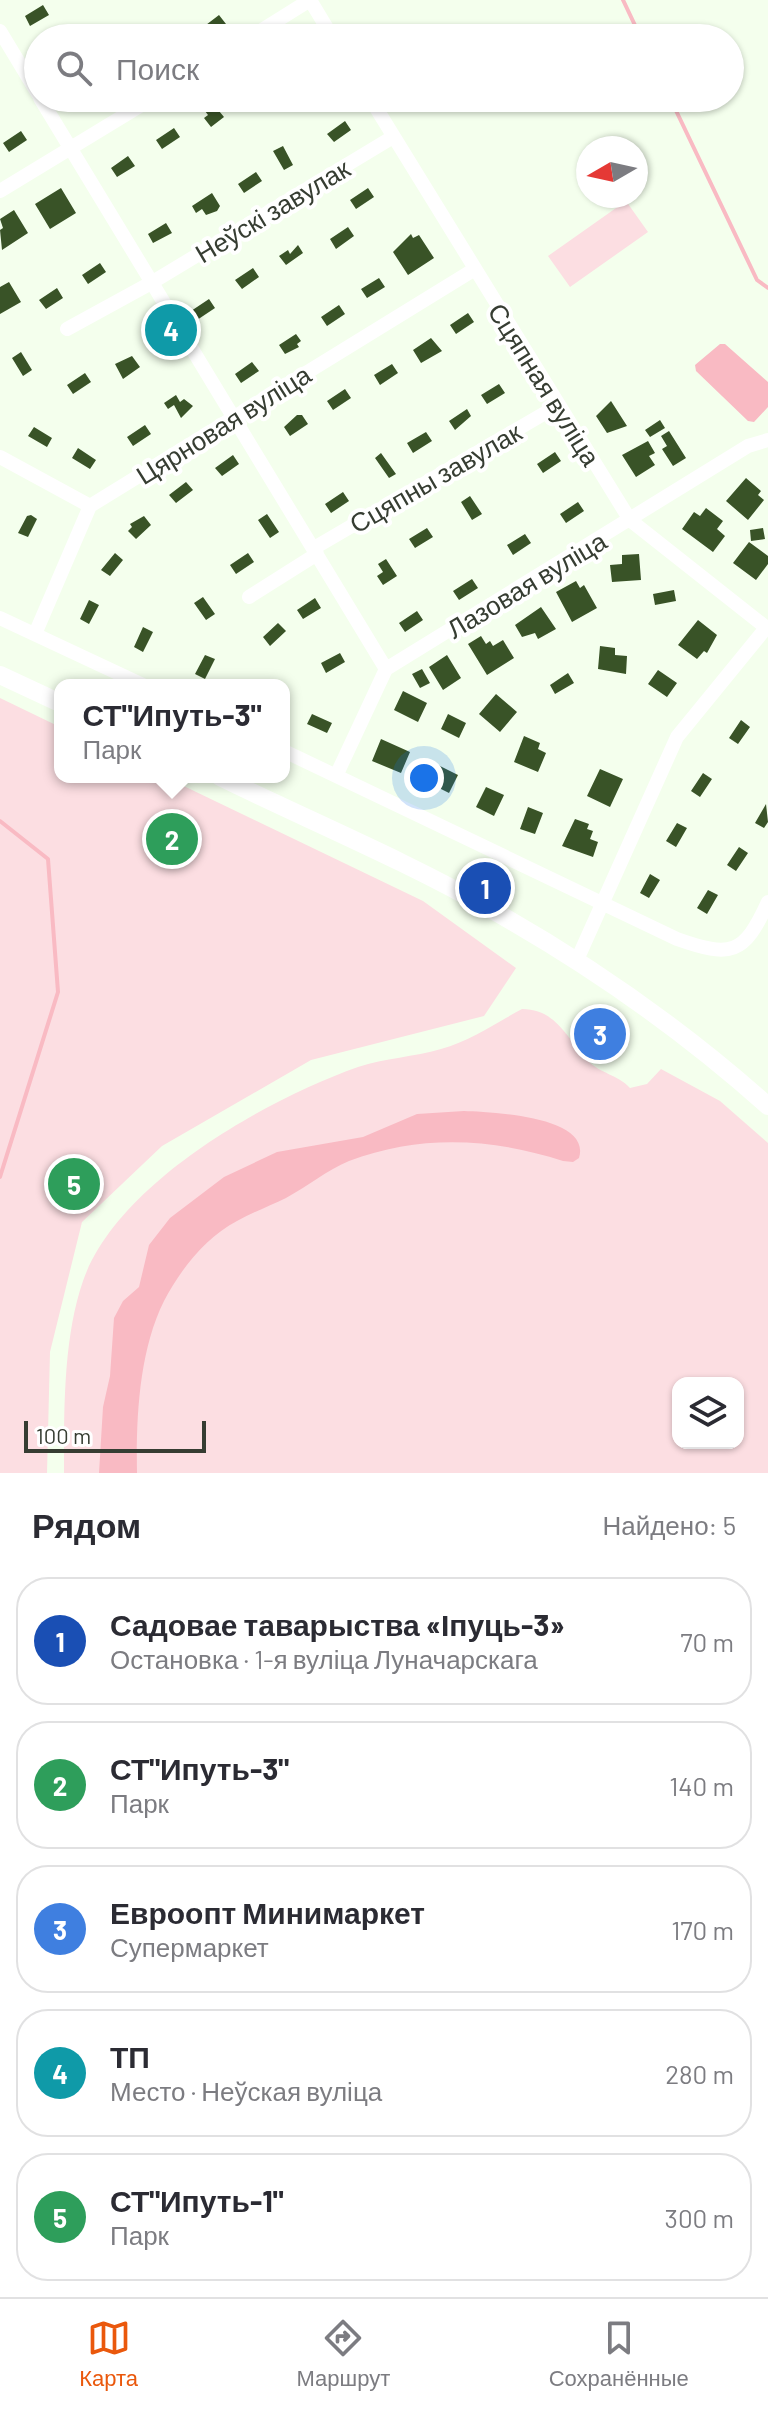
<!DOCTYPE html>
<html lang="ru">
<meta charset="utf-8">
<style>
:root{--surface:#fff;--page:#f7f7f7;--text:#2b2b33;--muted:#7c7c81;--line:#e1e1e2;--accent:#ea580c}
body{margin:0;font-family:Barlow,sans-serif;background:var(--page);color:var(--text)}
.controls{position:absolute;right:24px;bottom:24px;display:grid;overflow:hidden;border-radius:16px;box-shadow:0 2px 6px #0004}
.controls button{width:72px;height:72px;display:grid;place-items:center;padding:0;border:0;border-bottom:2px solid var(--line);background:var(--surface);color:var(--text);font:40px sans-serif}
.compass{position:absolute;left:576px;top:136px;width:72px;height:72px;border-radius:50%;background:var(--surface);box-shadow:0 2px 6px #0004;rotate:261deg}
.scale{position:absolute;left:24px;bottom:20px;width:182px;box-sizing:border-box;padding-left:8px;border:4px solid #363d32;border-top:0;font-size:22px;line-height:28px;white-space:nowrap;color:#363d32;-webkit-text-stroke:6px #fff;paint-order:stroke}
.you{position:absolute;left:424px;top:778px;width:28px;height:28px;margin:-20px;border:6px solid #fff;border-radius:50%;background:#1a73e8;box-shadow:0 0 0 12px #1a73e833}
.badge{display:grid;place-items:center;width:52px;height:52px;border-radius:50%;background:var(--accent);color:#fff;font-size:26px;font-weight:700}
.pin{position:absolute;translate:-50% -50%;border:4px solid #fff;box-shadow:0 2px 8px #0006}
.popup{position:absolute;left:54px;top:679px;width:236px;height:104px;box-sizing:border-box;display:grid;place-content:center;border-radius:16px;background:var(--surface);filter:drop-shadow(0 2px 6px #0005);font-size:26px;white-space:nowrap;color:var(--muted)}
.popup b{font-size:30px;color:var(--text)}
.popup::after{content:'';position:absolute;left:50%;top:100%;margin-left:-16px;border:16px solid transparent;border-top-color:var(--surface)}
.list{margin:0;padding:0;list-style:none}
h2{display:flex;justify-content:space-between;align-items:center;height:104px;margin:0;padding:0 32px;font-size:34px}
h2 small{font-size:26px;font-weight:400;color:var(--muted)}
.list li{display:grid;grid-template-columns:52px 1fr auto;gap:24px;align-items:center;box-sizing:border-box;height:128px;margin:0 16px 16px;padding:0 16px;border:2px solid var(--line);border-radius:32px}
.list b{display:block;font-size:30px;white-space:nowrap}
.list p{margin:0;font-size:26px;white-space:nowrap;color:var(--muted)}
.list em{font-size:26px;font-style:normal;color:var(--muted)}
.icon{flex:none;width:44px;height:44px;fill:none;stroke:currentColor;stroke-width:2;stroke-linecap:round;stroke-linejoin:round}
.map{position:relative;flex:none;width:768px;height:1473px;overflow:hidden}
.search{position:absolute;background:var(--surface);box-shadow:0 2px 6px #0004;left:24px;right:24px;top:24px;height:88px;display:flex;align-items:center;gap:20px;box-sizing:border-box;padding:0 28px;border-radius:44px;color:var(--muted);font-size:30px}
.sheet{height:824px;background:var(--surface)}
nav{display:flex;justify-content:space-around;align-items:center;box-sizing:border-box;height:112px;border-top:2px solid var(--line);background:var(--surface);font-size:22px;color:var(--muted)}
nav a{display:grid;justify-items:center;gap:4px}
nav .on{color:var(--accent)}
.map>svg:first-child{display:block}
</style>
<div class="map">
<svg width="768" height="1473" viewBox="0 0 768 1473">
<rect width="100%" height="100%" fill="#f4ffed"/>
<path fill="#fcdee2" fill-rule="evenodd" d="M626,201L648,232L570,287L548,256Z
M0,698L60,727V777H165L423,901L516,968L484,1016L311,1060L162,1146L82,1222L50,1352L47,1473H0Z
M522,1009C557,1009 567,1039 588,1061C601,1074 617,1074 630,1088L647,1084L661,1069L720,1101L768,1143V1473H64C64,1412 63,1339 83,1281C117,1183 265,1100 358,1067C385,1058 414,1057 441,1049C470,1041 496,1023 522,1009ZM678,1383H738V1443H678Z"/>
<path fill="#f9bac3" d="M720,344H725L768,382V407L754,422L748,421L696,371L695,365Z
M464,1111C491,1112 592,1116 579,1158L573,1162L563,1161C493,1138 420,1134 349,1161C327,1170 308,1186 286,1198C270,1206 253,1212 237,1221C206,1237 180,1270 164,1301C139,1351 136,1418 137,1473H99L103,1407L110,1376L114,1318L123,1301L139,1287L149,1245L170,1218L224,1177L277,1152L363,1137L417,1114Z"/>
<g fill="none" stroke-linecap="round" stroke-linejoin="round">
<path stroke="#f9bac3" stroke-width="4" d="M623,0L641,38
M670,98L757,280L768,288
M0,821L48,859L58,992L0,1177"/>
</g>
<path fill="#395327" d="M43,5L49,15L30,26L25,16Z
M219,15L226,24L208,36L202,28Z
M248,98H267L254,107Z
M210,100L224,117L211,127L204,118L208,115L202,107Z
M345,121L351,130L334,142L327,134Z
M174,128L180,137L162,149L156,140Z
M21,131L27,140L9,152L3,143Z
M283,146L293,165L284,170L273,151Z
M128,156L135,166L117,177L111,168Z
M256,172L262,181L244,193L238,184Z
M61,188L76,213L50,229L35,204Z
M368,188L374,197L356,209L350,200Z
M212,193L220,206L217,211L206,215L202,209L196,213L192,206Z
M14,210L28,233L2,250L0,230L3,228L0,219Z
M166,223L172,233L153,243L148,234Z
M348,227L354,236L336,249L330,239Z
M411,234L413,238L419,235L434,258L408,275L393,252Z
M298,245L303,253L286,265L279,256L288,250L290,254Z
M100,263L106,272L88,284L82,275Z
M253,268L259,277L242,289L235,280Z
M379,278L385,287L367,298L361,289Z
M9,282L21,302L0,314V287Z
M57,288L63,298L46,309L39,300Z
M209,299L215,308L197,320L191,311Z
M339,305L345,314L327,326L321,317Z
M468,313L474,322L456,334L450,325Z
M296,334L301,341L297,344L299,347L285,354L279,345Z
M431,338L442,351L421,363L413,350Z
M21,352L32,370L23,376L12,358Z
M132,356L140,367L123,379L115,364Z
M252,362L259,371L241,383L235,374Z
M392,364L398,373L380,385L374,375Z
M85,373L91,382L73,394L67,385Z
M499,384L505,393L487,404L481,395Z
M345,389L351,398L333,410L327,401Z
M176,395L180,402L184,399L193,406L181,418L174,405L168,409L164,403Z
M611,401L627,426L607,433L596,416Z
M467,409L471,416L455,430L449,421Z
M297,415H302L308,424L290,436L284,427Z
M660,420L665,428L650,437L645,430Z
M145,425L151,434L133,446L127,437Z
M34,427L52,438L47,447L28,436Z
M669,431L686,458L673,466L662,449L667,446L661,436Z
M426,432L432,441L413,453L407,443Z
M648,441L655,453L649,456L655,465L636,477L622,455Z
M78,448L96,460L90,469L72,458Z
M555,452L561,461L543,473L537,464Z
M381,453L396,474L389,478L375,458Z
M233,455L239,464L222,476L215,468Z
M746,478L761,491L758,495L764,500L748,520L726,501Z
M186,482L193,490L176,503L169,495Z
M343,492L349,501L331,513L325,504Z
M470,496L482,514L472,520L461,502Z
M578,502L584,511L566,523L560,514Z
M706,508L723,521L717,529L725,536L713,552L682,529L694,512L700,516Z
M267,514L279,532L270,538L258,520Z
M31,515L37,519L28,537L18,533L27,516Z
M144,516L151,525L136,539L128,531L132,527L130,524Z
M427,528L433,537L415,548L409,539Z
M763,528L765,539L751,541L750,530Z
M525,534L531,543L513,555L507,545Z
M749,542L768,556V564L756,580L733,563Z
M115,553L123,560L110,576L101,570Z
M248,553L254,562L236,574L230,565Z
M639,554L641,580L612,582L610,565L622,564V555Z
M386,559L397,576L383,585L377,576L383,572L378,564Z
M472,579L478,588L459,600L453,591Z
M576,581L580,588L584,585L597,608L572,622L556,592Z
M674,590L676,601L655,605L653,594Z
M203,597L215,614L206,620L194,603Z
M315,598L321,608L303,619L297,610Z
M89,600L99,605L89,624L80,619Z
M541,607L556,629L538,639L535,633L522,637L515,625Z
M417,611L423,620L405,632L399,623Z
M698,620L717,635L707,653L704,651L697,659L678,645Z
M278,623L286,631L270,646L263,637Z
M143,627L153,632L143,652L134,647Z
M481,636L486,644L490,641L493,646L503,640L514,658L487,675L468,644Z
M600,646L615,648V655L627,656L626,674L598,669Z
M340,653L345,662L326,673L321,663Z
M205,655L215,659L205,679L195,674Z
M447,655L461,678L443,690L429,667Z
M422,669L430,683L420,688L412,674Z
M658,670L677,683L667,697L648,684Z
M568,673L574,683L555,694L550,685Z
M403,691L427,703L418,722L394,710Z
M496,694L517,712L500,732L479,714Z
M312,714L332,723L327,733L307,724Z
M448,714L466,723L459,738L441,729Z
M741,720L750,727L738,744L729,738Z
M524,736L540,743L538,749L546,753L538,772L514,762Z
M381,739L410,752L401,773L372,761Z
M434,763L458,775L449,793L425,781Z
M600,769L623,779L610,807L587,796Z
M703,773L712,779L700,797L691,791Z
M486,787L504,795L494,816L476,807Z
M766,804L768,822L764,828L755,823Z
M528,807L543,813L535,834L520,829Z
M575,819L589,824L587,829L593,831L590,839L598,842L593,857L562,846Z
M677,823L687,828L676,847L666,841Z
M739,847L748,853L736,871L727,865Z
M650,874L660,880L649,898L640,893Z
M708,890L718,895L707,914L697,908Z
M591,1013L623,1038L615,1049L609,1044L604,1050L578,1031Z"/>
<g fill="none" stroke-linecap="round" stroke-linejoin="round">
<path stroke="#fff" stroke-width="14" d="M310,0L333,38
M0,31L38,94
M249,38L310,0
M40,98L386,669
M370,98L630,520L768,629
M0,191L153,98
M67,329L151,283L393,137
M0,457L90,506
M314,548L557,406
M249,597L317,554
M0,618L143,685
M35,634L90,506L475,269
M284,751L677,939C731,958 744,955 768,902
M336,776L386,669L748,446L768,440
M577,960L677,737L766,628"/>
<path stroke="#fff" stroke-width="18" d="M0,675L60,703
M220,777C310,821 404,860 492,910C590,965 684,1031 768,1106"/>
</g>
<g text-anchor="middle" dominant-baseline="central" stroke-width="8" stroke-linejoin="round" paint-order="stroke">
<g font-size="26" fill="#363d32" stroke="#fff">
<text transform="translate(272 210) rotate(-31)">Неўскі завулак</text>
<text transform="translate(545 384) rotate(58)">Сцяпная вуліца</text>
<text transform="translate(223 424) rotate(-32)">Цярновая вуліца</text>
<text transform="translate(435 477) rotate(-30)">Сцяпны завулак</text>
<text transform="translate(526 584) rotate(-31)">Лазовая вуліца</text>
</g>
</g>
</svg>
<div class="controls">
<button><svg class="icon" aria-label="layers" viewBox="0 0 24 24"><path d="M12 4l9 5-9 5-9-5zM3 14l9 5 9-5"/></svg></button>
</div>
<svg class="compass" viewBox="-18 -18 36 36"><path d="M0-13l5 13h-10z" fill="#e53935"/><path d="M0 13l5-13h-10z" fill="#7c7c81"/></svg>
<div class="scale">100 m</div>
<div class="you"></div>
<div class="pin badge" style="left:485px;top:888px;background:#1a4fb4">1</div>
<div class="pin badge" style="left:172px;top:839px;background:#2e9e5b">2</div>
<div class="popup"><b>СТ&quot;Ипуть-3&quot;</b>Парк</div>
<div class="pin badge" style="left:600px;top:1034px;background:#3f7fe0">3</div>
<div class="pin badge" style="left:171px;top:330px;background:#0f9aa8">4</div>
<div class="pin badge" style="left:74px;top:1184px;background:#2e9e5b">5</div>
<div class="search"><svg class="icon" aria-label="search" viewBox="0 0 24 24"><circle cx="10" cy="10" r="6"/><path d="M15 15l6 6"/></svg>Поиск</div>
</div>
<section class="sheet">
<h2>Рядом<small>Найдено: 5</small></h2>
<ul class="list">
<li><span class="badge" style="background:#1a4fb4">1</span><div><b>Садовае таварыства «Іпуць-3»</b><p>Остановка · 1-я вуліца Луначарскага</p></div><em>70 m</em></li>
<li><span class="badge" style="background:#2e9e5b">2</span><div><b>СТ&quot;Ипуть-3&quot;</b><p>Парк</p></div><em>140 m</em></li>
<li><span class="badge" style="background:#3f7fe0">3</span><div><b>Евроопт Минимаркет</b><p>Супермаркет</p></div><em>170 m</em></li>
<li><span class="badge" style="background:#0f9aa8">4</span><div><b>ТП</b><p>Место · Неўская вуліца</p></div><em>280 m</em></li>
<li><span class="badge" style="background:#2e9e5b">5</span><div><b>СТ&quot;Ипуть-1&quot;</b><p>Парк</p></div><em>300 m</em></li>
</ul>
</section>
<nav>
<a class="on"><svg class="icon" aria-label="map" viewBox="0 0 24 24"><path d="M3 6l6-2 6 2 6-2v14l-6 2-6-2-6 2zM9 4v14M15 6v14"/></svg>Карта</a>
<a><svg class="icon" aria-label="directions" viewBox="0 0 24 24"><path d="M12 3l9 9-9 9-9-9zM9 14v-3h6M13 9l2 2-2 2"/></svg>Маршрут</a>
<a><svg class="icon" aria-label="saved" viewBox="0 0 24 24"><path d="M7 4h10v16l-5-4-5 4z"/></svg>Сохранённые</a>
</nav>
